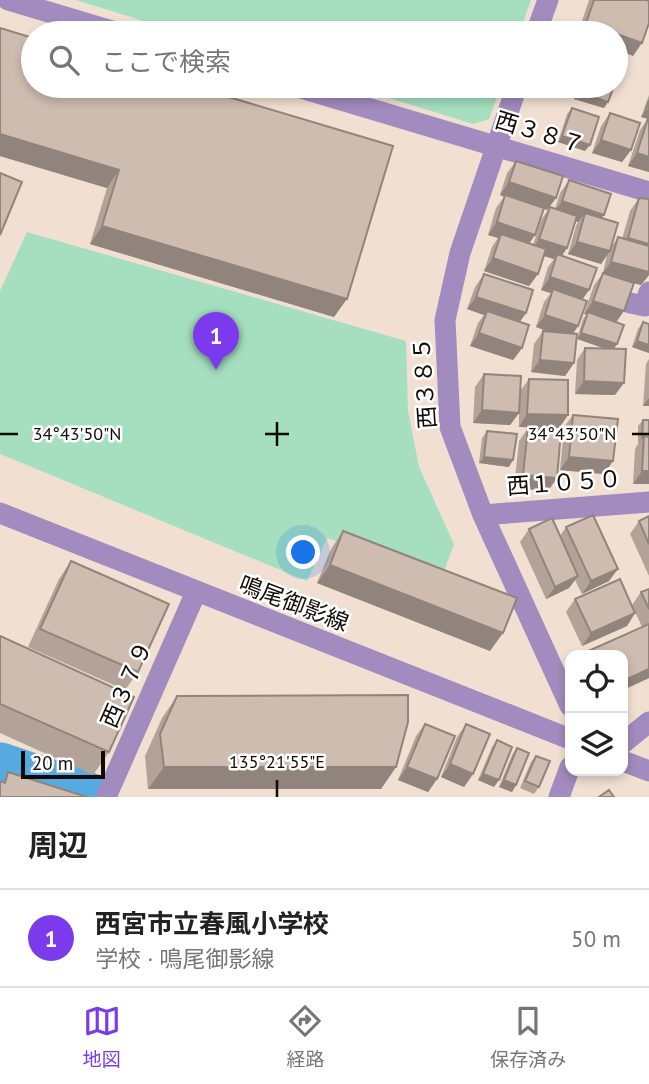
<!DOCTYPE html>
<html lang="ja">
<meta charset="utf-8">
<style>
:root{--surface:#fff;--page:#f6f6f6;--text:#222;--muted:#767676;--line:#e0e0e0;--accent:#7c3aed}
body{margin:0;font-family:"PT Sans","Noto Sans JP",sans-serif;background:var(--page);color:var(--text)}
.controls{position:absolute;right:21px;bottom:21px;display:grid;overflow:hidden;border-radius:14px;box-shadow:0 4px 10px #0003}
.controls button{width:63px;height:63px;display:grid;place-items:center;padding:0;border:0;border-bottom:2px solid var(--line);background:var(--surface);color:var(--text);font:35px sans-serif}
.scale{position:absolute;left:21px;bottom:18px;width:84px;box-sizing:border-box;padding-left:7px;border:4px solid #0f0a06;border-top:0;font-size:19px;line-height:24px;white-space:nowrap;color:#0f0a06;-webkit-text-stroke:5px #fff;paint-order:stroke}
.you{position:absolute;left:304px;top:553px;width:24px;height:24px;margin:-18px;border:5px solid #fff;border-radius:50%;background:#1a73e8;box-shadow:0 0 0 10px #1a73e833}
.badge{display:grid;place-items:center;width:46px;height:46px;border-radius:50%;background:var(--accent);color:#fff;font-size:23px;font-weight:700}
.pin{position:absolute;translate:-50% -58px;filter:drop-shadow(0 2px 4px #0008)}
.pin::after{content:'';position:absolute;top:37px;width:24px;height:21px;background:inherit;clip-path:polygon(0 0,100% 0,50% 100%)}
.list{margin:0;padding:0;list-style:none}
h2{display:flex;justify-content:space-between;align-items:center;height:91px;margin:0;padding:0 28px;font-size:30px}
h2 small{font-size:23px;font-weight:400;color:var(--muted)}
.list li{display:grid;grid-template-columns:46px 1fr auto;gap:21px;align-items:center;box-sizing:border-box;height:98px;padding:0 28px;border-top:2px solid var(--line)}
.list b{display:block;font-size:26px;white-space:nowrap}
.list p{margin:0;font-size:23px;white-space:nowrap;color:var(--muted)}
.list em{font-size:23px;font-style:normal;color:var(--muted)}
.icon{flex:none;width:38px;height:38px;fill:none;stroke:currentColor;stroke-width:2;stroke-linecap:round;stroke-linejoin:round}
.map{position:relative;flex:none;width:649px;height:797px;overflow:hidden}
.search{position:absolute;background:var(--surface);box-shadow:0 4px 10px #0003;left:21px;right:21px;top:21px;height:77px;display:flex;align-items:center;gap:18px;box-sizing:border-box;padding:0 24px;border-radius:38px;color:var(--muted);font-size:26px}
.sheet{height:189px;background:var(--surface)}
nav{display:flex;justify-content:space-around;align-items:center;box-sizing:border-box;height:98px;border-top:2px solid var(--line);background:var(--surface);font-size:19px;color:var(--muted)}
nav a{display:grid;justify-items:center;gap:4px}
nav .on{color:var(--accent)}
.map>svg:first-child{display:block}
</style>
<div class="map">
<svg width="649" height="797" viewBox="0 0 649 797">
<rect width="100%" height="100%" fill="#f1e0d2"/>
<path fill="#a5dfc0" d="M76,0H531L519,33H182Z
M350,86H501L489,119L473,124Z
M27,232L406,341L408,411L419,467L454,544L442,577L327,538L307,581L0,454V291Z"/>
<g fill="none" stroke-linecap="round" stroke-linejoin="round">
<path stroke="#55aae2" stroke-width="51" d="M0,768L86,797"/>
<path stroke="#a28bbe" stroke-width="21" d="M8,0L119,33
M536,33L548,0
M294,86L649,192
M517,86L460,253L445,320L450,427L483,515L570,706
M630,303L645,306L649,292
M0,513L570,739
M483,515L649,502
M623,743L649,722
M623,761L649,771
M106,797L196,592
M559,797L570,767"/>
</g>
<path fill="#b2a298" d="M589,0H646L633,56L616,33H578Z
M0,28L334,317L90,244L107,188L0,156Z
M578,86H614L608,102L604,108L574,99Z
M649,95V172L628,166L640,130L648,119L641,117Z
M572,108L585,151L558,142L567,114Z
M610,113L631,150L622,162L592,153L601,126Z
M516,161L556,198L547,210L544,209L535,235L529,243L533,245L541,220L550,207L555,209L560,193L569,180L602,218L612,246L618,237L622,239L630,211L639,198L649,199V275L641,285L633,283L616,322L617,344L614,349L615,395L575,394L577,360L585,348H604L577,339L583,319L587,314H584L594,285L603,273L607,255L601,264L568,254L576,226L578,222L576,221L567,248L562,256L583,299L578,326L573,334L574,363L565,376L531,372L534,344L543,331H547L536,327L544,302L551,293L541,290L548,267L554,259L544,256L538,274L529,286L484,271L492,247L498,238L488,235L496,208L504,197L500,195L507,173Z
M484,274L526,313L519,322L522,348L513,360L470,346L478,323L484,315L467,309L475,287Z
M643,322L649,324V353L632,347L638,329Z
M649,359V406H643L646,364Z
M484,374L520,391L529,379L568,415L559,428L519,427V413L510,425L473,423L475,387Z
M573,415L613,461L604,474L560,470L564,427Z
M643,420H649V484H633L635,449L638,444V426Z
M528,428L548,491L514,488L519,441Z
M487,431L509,467L479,463L482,438Z
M649,516V576L630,534L639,521Z
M566,527L609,581L582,594L575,580L569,588L546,599L520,542L529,529L560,536Z
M343,531L490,651L317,583L331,549Z
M71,561L138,672L125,690L28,647L59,579Z
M649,589V678L623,690V655H584L586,652L642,627L632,605L641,592Z
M575,599L635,613L627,626L582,646L566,612Z
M0,636L109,752L93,775L0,733Z
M177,696L396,767L381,789H148L145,756L162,718Z
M425,724L437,779L428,792L398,780L416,736Z
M466,724L473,774L464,787L441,777L457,737Z
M497,740L494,787L478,780L492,747Z
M517,748L516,785L512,792L499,787L512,755Z
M536,756L539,787L534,794L520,788L531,762Z"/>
<path fill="#91847c" d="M586,23L615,33H579Z
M616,33L642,43L633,56L616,49Z
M579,92L608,102L604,108L574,99Z
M646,110L649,111V119L641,117Z
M0,134L119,170L107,188L0,156Z
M562,136L590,145L585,151L558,142Z
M601,140L631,150L622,162L592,153Z
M637,153L649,157V172L628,166Z
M509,182L556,198L547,210L500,195Z
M562,201L604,215L595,228L585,213L578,222L553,214Z
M497,222L535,235L526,248L501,234L498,238L488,235Z
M102,226L347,299L334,317L90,244Z
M628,238L649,244V259L619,251Z
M539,239L567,248L558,261L557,254L554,259L530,252Z
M577,242L610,251L601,264L568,254Z
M493,258L538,274L529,286L484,271Z
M611,262L649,272V275L641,285L602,274Z
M550,277L589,290L580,303L553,289L550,293L541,290Z
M476,297L526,313L517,326L487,311L484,315L467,309Z
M593,301L624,311L615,324L584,314Z
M545,315L578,326L569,339L536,327Z
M479,333L522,348L513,360L470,346Z
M581,333L617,344L612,351L577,339Z
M637,341L649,345V353L632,347Z
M540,360L574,363L565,376L531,372Z
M584,381L624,383L615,395L575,394Z
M649,398V406H643Z
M482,410L519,413L510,425L473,423Z
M527,414L568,415L559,428L519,427Z
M484,457L513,460L509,467L479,463Z
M569,457L613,461L604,474L560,470Z
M642,471H649V484H633Z
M523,475L557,478L548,491L514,488Z
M330,565L503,633L490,651L317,583Z
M618,569L609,581L582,594L591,581Z
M578,576L569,588L546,599L555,587Z
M635,613L627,626L582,646L591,633Z
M649,669V678L623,690V681Z
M450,764L473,774L464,787L441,777Z
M164,767H396L381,789H148Z
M407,767L437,779L428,792L398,780Z
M483,774L499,780L494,787L478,780Z
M504,780L516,785L512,792L499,787Z"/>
<path fill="#cfbcb1" stroke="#91847c" stroke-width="2" d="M594,0H646L649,1V23L642,43L586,23Z
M50,24L70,32L69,33H46Z
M0,28L33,38V86H192L393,146L347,299L102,226L119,170L0,134Z
M581,86H614L608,102L579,92Z
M649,100V111L646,110Z
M572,108L599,117L590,145L562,136Z
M610,113L640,123L631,150L601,140Z
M648,118H649V157L637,153Z
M516,161L563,176L556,198L509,182Z
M0,173L22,182L0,235Z
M569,180L611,194L604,215L562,201Z
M505,195L544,208L535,235L497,222Z
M639,198L649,199V244L628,238Z
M550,207L577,216L567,248L539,239Z
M585,213L618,223L610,251L577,242Z
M501,234L546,249L538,274L493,258Z
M618,237L649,246V272L611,262Z
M557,254L597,268L589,290L550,277Z
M603,273L634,283L624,311L593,301Z
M484,274L533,290L526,313L476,297Z
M553,289L587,301L578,326L545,315Z
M487,311L529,325L522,348L479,333Z
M588,312L624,325L617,344L581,333Z
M643,322L649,324V345L637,341Z
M543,331L577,334L574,363L540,360Z
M585,348L626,349L624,383L584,381Z
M484,374L521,376L519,413L482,410Z
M529,379L568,380V415L527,414Z
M573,415L618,419L613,461L569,457Z
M643,420H649V437L644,436L643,438H642Z
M528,428L561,431L557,478L523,475Z
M487,431L517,434L513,460L484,457Z
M644,436L649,437V471H642Z
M593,515L618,569L591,581L566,527Z
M649,516V544L639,521Z
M552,518L578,576L555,587L529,529Z
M343,531L517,598L503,633L330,565Z
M71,561L169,604L138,672L40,629Z
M620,579L635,613L591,633L575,599Z
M649,589V609L641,592Z
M649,624V669L623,681V655H587L586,652Z
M0,636L134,697L109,752L0,704Z
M408,695V722L396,767H164L160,734L177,696Z
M425,724L455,736L437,779L407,767Z
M466,724L490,734L473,774L450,764Z
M497,740L512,747L499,780L483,774Z
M517,748L529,753L516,785L504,780Z
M536,756L550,761L539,787L525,781Z
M8,772L87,797H0V781L5,783Z
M609,790L614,797H599Z"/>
<path fill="none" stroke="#0f0a06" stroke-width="2.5" d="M277,422V446M0,434H18M265,434H289M632,434H649M277,780V797"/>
<g text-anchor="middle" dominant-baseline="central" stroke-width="5" stroke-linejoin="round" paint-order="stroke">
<g font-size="23" fill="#0f0a06" stroke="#fff">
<text transform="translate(540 132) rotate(17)">西３８７</text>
<text transform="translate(424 383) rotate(-94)">西３８５</text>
<text transform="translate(564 482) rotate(-4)">西１０５０</text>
<text transform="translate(294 603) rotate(21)">鳴尾御影線</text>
<text transform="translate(126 684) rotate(-66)">西３７９</text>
</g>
</g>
<g font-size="18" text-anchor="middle" fill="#0f0a06" stroke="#fff" stroke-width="5" stroke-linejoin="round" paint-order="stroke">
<text x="77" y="440">34°43'50"N</text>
<text x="572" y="440">34°43'50"N</text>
<text x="277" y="768">135°21'55"E</text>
</g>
</svg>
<div class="controls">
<button><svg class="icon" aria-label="locate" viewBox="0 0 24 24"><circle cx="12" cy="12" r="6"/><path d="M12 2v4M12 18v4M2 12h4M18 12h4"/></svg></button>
<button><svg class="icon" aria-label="layers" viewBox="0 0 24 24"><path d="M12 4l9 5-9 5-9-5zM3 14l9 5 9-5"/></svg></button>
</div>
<div class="scale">20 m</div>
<div class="you"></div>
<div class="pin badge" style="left:216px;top:370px">1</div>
<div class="search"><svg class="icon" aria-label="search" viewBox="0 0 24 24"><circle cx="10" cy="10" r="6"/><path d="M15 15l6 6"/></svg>ここで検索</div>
</div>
<section class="sheet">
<h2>周辺<small></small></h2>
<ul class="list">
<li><span class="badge">1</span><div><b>西宮市立春風小学校</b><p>学校 · 鳴尾御影線</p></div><em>50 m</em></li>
</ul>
</section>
<nav>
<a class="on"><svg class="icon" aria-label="map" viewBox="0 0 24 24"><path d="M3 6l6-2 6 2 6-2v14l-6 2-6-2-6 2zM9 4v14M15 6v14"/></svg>地図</a>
<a><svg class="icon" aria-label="directions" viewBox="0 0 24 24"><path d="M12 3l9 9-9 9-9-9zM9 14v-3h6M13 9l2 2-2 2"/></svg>経路</a>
<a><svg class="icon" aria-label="saved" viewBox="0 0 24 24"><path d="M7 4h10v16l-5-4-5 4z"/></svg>保存済み</a>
</nav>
